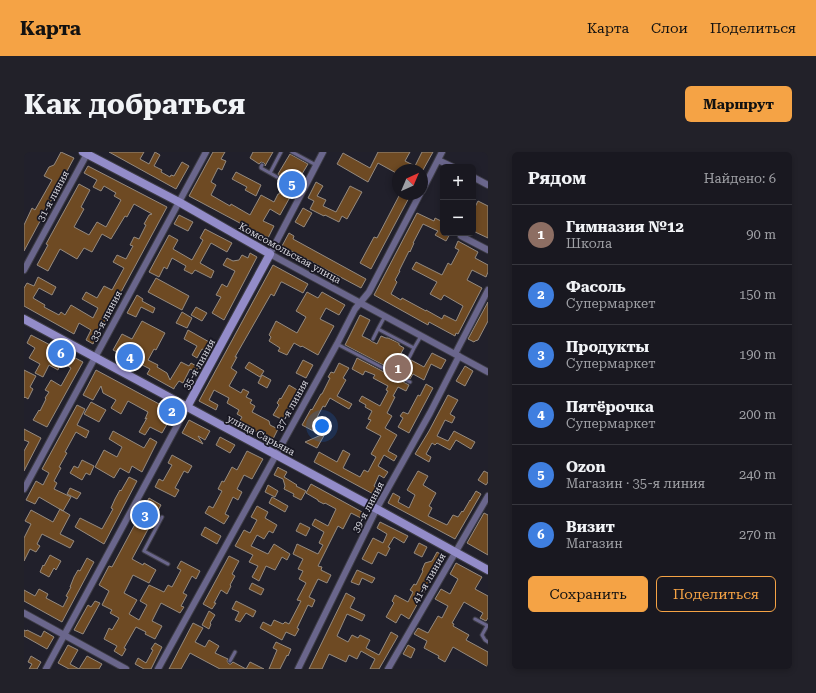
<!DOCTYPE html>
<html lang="ru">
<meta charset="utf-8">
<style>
:root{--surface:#191820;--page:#222129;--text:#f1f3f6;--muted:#9fa0a5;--line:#37373e;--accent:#f5a345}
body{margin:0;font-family:"Roboto Serif",serif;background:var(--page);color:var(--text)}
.controls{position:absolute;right:12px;top:12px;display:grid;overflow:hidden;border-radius:6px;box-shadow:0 2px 6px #0003}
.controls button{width:36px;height:36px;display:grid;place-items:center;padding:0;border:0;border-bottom:1px solid var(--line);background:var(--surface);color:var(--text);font:20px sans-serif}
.compass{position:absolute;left:368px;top:12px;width:36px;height:36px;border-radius:50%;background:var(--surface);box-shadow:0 2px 6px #0003;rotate:44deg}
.you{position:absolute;left:298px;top:274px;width:14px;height:14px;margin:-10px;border:3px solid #fff;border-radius:50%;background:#1a73e8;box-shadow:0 0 0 6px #1a73e833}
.badge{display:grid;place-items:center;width:26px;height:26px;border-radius:50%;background:var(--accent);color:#fff;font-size:13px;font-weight:700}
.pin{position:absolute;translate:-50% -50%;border:2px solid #fff;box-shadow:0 1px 4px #0006}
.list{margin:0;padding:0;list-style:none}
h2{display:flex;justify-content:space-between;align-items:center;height:52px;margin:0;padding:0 16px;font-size:17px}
h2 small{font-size:13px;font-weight:400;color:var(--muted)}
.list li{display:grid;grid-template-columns:26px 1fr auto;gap:12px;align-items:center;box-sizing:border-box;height:60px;padding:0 16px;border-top:1px solid var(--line)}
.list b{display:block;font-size:15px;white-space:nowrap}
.list p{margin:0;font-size:13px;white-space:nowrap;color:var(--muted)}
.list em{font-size:13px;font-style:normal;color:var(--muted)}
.actions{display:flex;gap:8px;padding:12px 16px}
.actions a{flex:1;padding:9px 0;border:1px solid var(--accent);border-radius:6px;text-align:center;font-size:14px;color:var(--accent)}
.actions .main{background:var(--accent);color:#111}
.map{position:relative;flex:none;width:464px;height:517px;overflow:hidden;border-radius:6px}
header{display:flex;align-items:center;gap:24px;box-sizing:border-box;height:56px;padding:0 20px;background:var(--accent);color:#111}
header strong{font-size:19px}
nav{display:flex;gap:22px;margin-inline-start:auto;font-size:14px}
.intro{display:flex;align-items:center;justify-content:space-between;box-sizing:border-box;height:96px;padding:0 24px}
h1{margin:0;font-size:28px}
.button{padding:10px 18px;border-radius:6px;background:var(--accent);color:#111;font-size:14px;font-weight:700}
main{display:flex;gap:24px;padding:0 24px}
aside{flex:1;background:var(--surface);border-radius:6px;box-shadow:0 2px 6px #0003}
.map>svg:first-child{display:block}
</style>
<header>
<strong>Карта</strong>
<nav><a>Карта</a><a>Слои</a><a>Поделиться</a></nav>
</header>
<div class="intro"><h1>Как добраться</h1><a class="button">Маршрут</a></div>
<main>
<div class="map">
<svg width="464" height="517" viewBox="0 0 464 517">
<rect width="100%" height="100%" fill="#21202b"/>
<path fill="#6e4a23" stroke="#958a7f" d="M37,0L50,6L0,99V73L8,56L11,58L28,28L20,24L25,15L30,13Z
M85,0H120L116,7L125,12L131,0L136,3L130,14L138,18L137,20L146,25L147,23L150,24L158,10L165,14L152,37Z
M189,0H201L197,7L202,9L198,18L194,16L187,30L192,33L187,43L206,54L207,52L226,63L237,43L250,50L254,42H255L260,32L253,28L255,27L256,25L254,22L266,2L284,12L272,32H270L269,33L268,36L270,38L256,63L246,57L239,69L250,74L244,86L165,44Z
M229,0H249L241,14V12L240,11L237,10L235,12L226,6Z
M354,0H386L381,9L391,14L398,0H409L399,18H374V22L354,11L344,30L313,12L319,1L346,16Z
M64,14L143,55L69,192L62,188L67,178L55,171L50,182L0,154V136L3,131L10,134L14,125L32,135L28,143L15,136L9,146L21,153L20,155L35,163L37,160L41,163L47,153L69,166L74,156L58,147L62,140L73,146L80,134L88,138L100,116L89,110L93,103L102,107L109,94L106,93L110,85L115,87L122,73L120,72L125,63L128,62L110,52L103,65L101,64L87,87L78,82L68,100L60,96L53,107L36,97L24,119L13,113L24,93L22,92L55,32L66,38L57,55L60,57L50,75L65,83L73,70L82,75L97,48L90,44L92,41L80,34L77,39L69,35L73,28L60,21Z
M212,20L237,33L232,44L221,38L223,35L208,27Z
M292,30L299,34L293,44L302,48L299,54L312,60L326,34L338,40L323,67L318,64L315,70L301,63L300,64L286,57L290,49L284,46Z
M376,42H387L347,117L336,111L350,85L353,86Z
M454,49L464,54V86L449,79V59Z
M279,56L288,61L280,75L271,70Z
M393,61L410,69L411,66L419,70V69V81H423L426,82L422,89L411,83L414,79L399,72L389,91H390L386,100L385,99L375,119H376L371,128L373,130L367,142L377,148L378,146L402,159V158L418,167L420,163L432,169L439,154L420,143L417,148L406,142L413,130L388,117L392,110L418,123L424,111L427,113L435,98L431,96L434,89L454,100L451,106L464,113V120L462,125L448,118L443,128L458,136L434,182L432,181L431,184L405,170L404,173L350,143Z
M155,63L169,70L164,79L150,72Z
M181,77L208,91L203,100L187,91L176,111L190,119L187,126L171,118L168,122L160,118L162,114L148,106L143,117L140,115L135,125L125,120L145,83L154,88L149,97L168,108L179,88L176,86Z
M265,81L270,84L269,87L342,127L337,136L258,94Z
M226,101L233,105L200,168L188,161L197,145L192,143L198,132L203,135L211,119L199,113L203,106L209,109L215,108L218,103L224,106Z
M249,113L284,132L279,141L258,130H257L250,144L247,142L211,205H213L207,216L213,220L205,234L217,241L219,237L225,240L222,245L228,248L226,251L231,254L228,260L245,269L246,273L254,277L249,287H248V288L215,270L218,265L213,262L215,258L203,251L205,246L190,238L185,248L194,253L192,258L175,249Z
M132,126L165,144L158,158L124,140Z
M283,140L294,146L298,140L321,153L315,163L302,156L296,167L310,174L294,203L278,194L277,195L270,191L263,203L254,199L256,196L245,189L247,185L245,183L252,169L273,181L282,165L272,159Z
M113,143L119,147L118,149L131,156L129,161L117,155L112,165L103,161Z
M464,150V169L454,188L451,189L450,190L444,187Z
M172,155L183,161L178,169L167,163Z
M158,160L168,166L163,176L152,171Z
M336,163L346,168L338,184L346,188L347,189L353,192L357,184L362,186H364L375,191V193L380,196L376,203L382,206L383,208H387L400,215L408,201L422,208L417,217L407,212L400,228L389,222L386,227L321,193Z
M118,169L141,181L132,198L130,197L124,208L134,213L133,215L143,221L146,228L157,210L165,214L167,211L174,215L172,220L166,217L159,231L155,229L150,236V237L123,222L126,217L89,198L98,182L108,187Z
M164,178L187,191L183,199L178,197L173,206L168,203L173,194L160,187Z
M7,183L59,210L23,275L9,268L15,258L16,259L22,247L21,246L25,240L21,238L27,228L37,234L47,216L37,210L34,218L25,213L19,225L11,221L16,212L5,206L11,196L3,191Z
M333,206L385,233L382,239L374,235L369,244L371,245L363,261L368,264L361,276L373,283L364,299L373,304L370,309L360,303L354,314L364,320L360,326L355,323L350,334L354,336L351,343L290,310L295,300L313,310L319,298L326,302L319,316L336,325L340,318L344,320L352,305L347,302L357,284L342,276L347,268L344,267L348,259L341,255L342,253L335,249L338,244L356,254L364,239L362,238L364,234L349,226L351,223L341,219L339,223L328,217Z
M279,208L289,213L282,226L272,221Z
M225,210L240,219L236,225L221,216Z
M315,211L325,216L319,226L322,228L313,244L328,252L325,257L306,246L301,255L299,254L289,273L302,280L293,296L281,290L297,283L278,273L287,257L288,258L297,242H298L306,226L304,225L307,220L310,221Z
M441,214L449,219L441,234L432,229Z
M0,218L12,224L6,235L9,237L4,247L1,245L0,246Z
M72,218L150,260L138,281L126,275L121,283L115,280L123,266L121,267L124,260L104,249L97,262L87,256L92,248L79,241L77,234L69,248L59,243Z
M238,223L247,228L243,236L234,231Z
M402,232L409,236L385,281L374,275L379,266L376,264L379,260L384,262L394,243L396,244Z
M265,233L275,239L259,268L249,263L255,253L253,251L256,246L257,247Z
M424,243L434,248L426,262L431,265L428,271L421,268L413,284L424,289L430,279L451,290L447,297L432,288L426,298L413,291L411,293L408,291L402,302L407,305L405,310L391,302L405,279Z
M67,250L82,258L75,270L60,262Z
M53,253L61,257L53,273L65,279L62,286L52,280L41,300L43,301L35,315L37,316L30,329L33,331L30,337L47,345L39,359L15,345L11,352L2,348L12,329L19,333L25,321L18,317Z
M165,268L186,279L181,288L174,284L179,292L158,281Z
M0,277L17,286L0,319V299L5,290L0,288Z
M89,279L120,296L126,286L133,290L118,320L108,314L105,321L96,316L90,326L71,315L80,298L93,305L98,295L85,287Z
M196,285L211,293L206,301L192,293Z
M223,299L239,307L228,327L220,323L213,337L218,340L214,348L209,345L201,362L205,364L200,372L181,361L185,354L189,356L198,339L194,337L198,329L200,330L208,315L213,318Z
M148,303L168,314L164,321L160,319L151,336L155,338L151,345L131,335L135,327L139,329L148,313L144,311Z
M58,308L70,314L66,323L62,321L58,328L46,321L50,314L54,316Z
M254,315L255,316L263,320L260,325L273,333L272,334L282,339L277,348L269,344L270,342L260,337L261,334L259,327L250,323Z
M394,319L404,324L399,333L412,341L405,354L408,356L404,364L423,373L429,363L434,365L438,359L439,360L446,348V349L452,339L457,342L431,387L364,351L369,341L376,345L374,350L385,356L391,343L383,338Z
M460,319L464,321V330L462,333L454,328Z
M105,325L113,329L80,392L51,375L56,366L78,377L89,357L87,356L91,347L96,338L97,339Z
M287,332L340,361L337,366L327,361L319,377L314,374L294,414L298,415L297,418L307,423L303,431L294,427L285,445L291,448L288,455L284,453L273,476L275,477L271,484L262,480L258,488L236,476L239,470L247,474L250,468L259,472L261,470L265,472L277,449L273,448L282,431L275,427L279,419L274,417L279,407L269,402L273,392L294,402L299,393L295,391L300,380L288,373L291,367L304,374L312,357L301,351L300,352L294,349V348L282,341Z
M244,333L254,339L251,345L241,340Z
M46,336L57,341L53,347L43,342Z
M248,345L264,354L261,360L245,351Z
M125,346L137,353L108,407L119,413L120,411L132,418L125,431L109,423L100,441L113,448L105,462L115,468L123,453L116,449L125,433L140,440L144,433L148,435L157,418L153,416L157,409L176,419L172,427L168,424L159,441L163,443L157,454L160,455L156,461L137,451L128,469L138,474L131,487L121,482L122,480L112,475L100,496L102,497L98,504L90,499L93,494L80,487L85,476L88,478L95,466L86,461L88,458L78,453L85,439L75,433L85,414L88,415Z
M233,354L244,360L241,366L253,373L249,381L245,379L240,387L233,383L227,394L244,402L250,392L266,402L263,408L258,405L251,418L242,414L235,429L228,425L234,414L225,410L229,403L211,394L220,378L226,381L233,368L227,365Z
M36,357L46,363L36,382L50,389L46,396L18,382L13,392L16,394L12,400L6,397L0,409V386L7,372L1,369L7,358L29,370Z
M460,361L464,363V403L443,391Z
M356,370L384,384L380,391L370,385L364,395L366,396L362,404L354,400L348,412L338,407L349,386L359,391L363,382L353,376Z
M276,371L286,376L282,384L272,379Z
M181,375L197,384L193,392L177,383Z
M395,391L403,395L398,405L390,401Z
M413,400L420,404L385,467L377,462L372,471L362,465L370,451L368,449L371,443L384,450L389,440L386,438L390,432L392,433L399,419L398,418L401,411L408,409Z
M26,403L37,409L32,418L30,416L25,425L16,420L19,413L20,414Z
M205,404L215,409L208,422L211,424L206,433L207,434L203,442L197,438L190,451H192L188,457L179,452Z
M63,406L70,410L38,470L0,449V438L11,444L15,437L24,442L22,446L39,455L44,445L42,444L47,435H46L50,425L54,418L56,419Z
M432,411L458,425L451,437L464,444V466L462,469L456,466L459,461L440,450L428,471L430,472L429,474L445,483L442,488L464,500V515L429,495L421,510L414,506L415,504L400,496L403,489L390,482L394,476L404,481L414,464L418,466L424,454L411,447L417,437L426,442L434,427L426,422Z
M333,418L351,426L348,431L338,426L335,433L327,430Z
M228,431L240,437L237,443L225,437Z
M322,441L331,446L326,456L341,463L338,469L323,462L313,484L324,490L328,483L334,486L336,483L346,488L342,496L355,503L367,480L374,484L355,517H346L351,507L337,499L333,507L325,503L322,510L305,502L298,517H285Z
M71,449L76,451L59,482L50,478L64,453L67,455Z
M212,449L232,459L229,465L222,461L216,470L211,468L215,460L208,457Z
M185,459L191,463L186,471L187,472L185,477L178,473Z
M169,471L179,476L171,490L181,495L185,488L195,494L191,501L204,507L203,509L205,512H207L209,510L222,517L226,510L240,517H196L166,501L157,517H145Z
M0,478L2,479L3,478L17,485L20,479L30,485L23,497L0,484Z
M252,490L267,497L264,504L263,503L256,517H245L253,498L249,496Z
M131,491L138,495L127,517H120L111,512L114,506L122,511L129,498L127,497Z
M44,493L54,498L46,512L55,517L63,504L78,512L75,517H45L34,511Z
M384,493L391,497L387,506L379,502Z
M7,504L17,510L13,517H5L8,512L4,510Z"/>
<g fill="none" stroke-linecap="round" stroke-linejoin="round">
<defs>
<path id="lane" d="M268,0L292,13
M238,13L237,15V16L246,21
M253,25L246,21L257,0
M271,35L279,39
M361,164L354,177L390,196L397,184
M349,187L354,177
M313,192L386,230
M385,206L390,196
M138,365L120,399L144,412
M451,467L464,474
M463,474L458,483L461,488L464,490
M206,509L211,500"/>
<path id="street" d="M299,0L246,102L464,220
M414,8L429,15
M449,25L464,33
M398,39L418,0
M437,84L464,98
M0,118L64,0
M431,202L464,138
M0,337L182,0
M0,461L102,517
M22,517L163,255
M134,517L313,192L331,157L345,140L396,42
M274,517L353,356L406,261L435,204
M364,517L464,344"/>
<path id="secondary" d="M59,0L155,50L246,102L163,255
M0,167L362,362L464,418"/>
</defs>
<use href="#lane" stroke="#3e3d47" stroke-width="5"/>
<use href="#street" stroke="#3e3d47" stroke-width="8"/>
<use href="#secondary" stroke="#3e3d47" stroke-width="10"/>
<use href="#lane" stroke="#6a668c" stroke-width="3"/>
<use href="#street" stroke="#6a668c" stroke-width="6"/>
<use href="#secondary" stroke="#938cc9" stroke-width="8"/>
</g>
<g text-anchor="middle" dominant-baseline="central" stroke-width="3.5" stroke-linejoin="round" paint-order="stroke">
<g font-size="10" fill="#d6d6dd" stroke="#181722">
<text transform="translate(29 44) rotate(-62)">31-я линия</text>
<text transform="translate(266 101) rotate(29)">Комсомольская улица</text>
<text transform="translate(82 164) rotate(-62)">33-я линия</text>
<text transform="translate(175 212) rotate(-61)">35-я линия</text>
<text transform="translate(268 253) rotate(-61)">37-я линия</text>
<text transform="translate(237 283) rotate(28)">улица Сарьяна</text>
<text transform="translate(344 355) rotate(-62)">39-я линия</text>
<text transform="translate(405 426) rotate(-60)">41-я линия</text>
</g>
</g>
</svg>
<div class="controls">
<button>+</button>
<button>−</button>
</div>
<svg class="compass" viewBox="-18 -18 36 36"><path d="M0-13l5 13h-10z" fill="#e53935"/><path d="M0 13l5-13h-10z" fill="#9fa0a5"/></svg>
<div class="you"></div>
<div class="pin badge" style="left:374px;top:216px;background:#8d6e63">1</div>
<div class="pin badge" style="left:148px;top:259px;background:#3f7fe0">2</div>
<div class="pin badge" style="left:121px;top:363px;background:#3f7fe0">3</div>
<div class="pin badge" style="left:106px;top:205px;background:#3f7fe0">4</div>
<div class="pin badge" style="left:268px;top:32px;background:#3f7fe0">5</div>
<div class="pin badge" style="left:37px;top:201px;background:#3f7fe0">6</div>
</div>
<aside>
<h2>Рядом<small>Найдено: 6</small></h2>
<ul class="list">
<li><span class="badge" style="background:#8d6e63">1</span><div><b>Гимназия №12</b><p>Школа</p></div><em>90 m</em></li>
<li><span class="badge" style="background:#3f7fe0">2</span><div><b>Фасоль</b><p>Супермаркет</p></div><em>150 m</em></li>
<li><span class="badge" style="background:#3f7fe0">3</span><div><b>Продукты</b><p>Супермаркет</p></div><em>190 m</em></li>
<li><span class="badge" style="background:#3f7fe0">4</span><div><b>Пятёрочка</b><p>Супермаркет</p></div><em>200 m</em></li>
<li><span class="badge" style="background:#3f7fe0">5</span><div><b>Ozon</b><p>Магазин · 35-я линия</p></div><em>240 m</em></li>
<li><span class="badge" style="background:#3f7fe0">6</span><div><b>Визит</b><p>Магазин</p></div><em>270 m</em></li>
</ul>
<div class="actions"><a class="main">Сохранить</a><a>Поделиться</a></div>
</aside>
</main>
